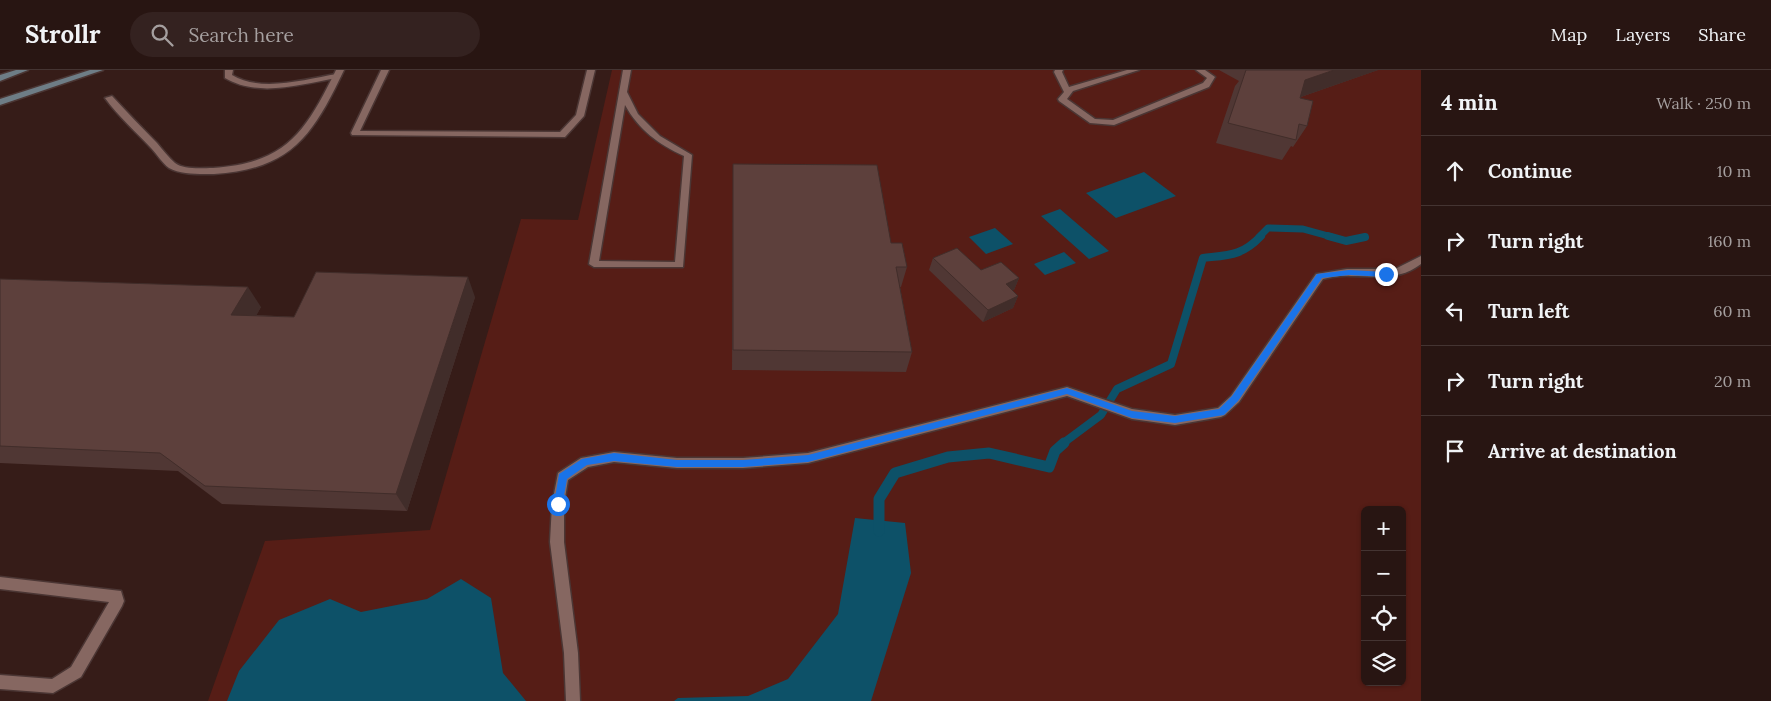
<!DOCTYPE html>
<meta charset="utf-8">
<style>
:root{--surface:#281512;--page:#342220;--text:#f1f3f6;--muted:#a59f9f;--line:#443432}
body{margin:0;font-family:Lora,serif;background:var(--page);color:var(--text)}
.controls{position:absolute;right:15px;bottom:15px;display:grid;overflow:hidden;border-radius:8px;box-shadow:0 1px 4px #0004}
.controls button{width:45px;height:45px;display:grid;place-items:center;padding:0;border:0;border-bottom:1px solid var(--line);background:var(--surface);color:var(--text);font:25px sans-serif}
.stop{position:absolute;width:15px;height:15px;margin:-11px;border:4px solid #1a73e8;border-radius:50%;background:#fff}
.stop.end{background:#1a73e8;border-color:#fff;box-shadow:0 1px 5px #0008}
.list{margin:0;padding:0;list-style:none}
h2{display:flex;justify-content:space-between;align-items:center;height:65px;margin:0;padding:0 20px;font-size:21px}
h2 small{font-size:16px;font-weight:400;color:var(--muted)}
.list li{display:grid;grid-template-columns:32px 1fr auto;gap:15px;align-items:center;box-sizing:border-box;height:70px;padding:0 20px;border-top:1px solid var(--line)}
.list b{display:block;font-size:19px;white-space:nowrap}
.list em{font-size:16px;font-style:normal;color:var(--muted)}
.icon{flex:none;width:28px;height:28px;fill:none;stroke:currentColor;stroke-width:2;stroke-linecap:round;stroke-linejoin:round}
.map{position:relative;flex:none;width:1421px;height:631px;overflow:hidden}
header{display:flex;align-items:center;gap:30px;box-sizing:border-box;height:70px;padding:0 25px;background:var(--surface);border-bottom:1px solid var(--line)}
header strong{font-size:24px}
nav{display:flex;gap:28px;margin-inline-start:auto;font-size:18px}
.search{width:350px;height:45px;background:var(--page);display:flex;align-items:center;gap:12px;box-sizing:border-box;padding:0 18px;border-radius:28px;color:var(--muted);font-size:19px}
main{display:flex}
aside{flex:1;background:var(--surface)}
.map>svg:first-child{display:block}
</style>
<header>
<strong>Strollr</strong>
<div class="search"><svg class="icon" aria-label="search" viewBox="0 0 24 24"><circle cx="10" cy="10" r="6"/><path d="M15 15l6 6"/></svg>Search here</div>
<nav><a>Map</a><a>Layers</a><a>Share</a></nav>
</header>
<main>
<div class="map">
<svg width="1421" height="631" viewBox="0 0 1421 631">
<rect width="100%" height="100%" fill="#361c18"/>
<path fill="#561d16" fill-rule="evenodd" d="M612,0H1421V631H208L265,471L430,460L521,149L578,150ZM1365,440H1402V612H1365Z"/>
<path fill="#0d5168" d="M1144,102L1176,126L1116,148L1086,123Z
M1060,139L1109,181L1089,189L1041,146Z
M995,158L1013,174L986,184L969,167Z
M1064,182L1076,193L1045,205L1034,194Z
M855,448L905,453L911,503L871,631H674L678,628L748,626L788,609L838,544Z
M461,509L491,528L503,603L526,631H227L239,601L279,550L330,529L361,542L427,529Z"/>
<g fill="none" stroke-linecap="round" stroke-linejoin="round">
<path stroke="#0d5168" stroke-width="7" d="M1259,167L1268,158L1303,159L1332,167"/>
<path stroke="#0d5168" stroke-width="8" d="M1328,166L1346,171L1365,167
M1062,374L1101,345L1117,319L1171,294L1203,188C1229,185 1242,186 1261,166"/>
<path stroke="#0d5168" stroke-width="11" d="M879,461V429L895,403L948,387L989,383L1049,397L1055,381L1064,373"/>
<defs>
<path id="lane" d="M225,0H233L232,5C262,23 305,9 337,4L341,6L337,8C301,14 259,28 225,8Z
M381,0H389L360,61L560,62L576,45L587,0H595L584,46L565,67L352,65L351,63Z
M623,0H631L627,22L638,44L660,66L692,85L683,197H594L589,194ZM625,35C639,60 658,74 684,86L675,192L599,191Z
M1055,0H1063L1062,2L1069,17L1127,0H1139L1073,21L1067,29L1095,49L1113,50L1203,13L1207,8L1196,0H1205L1215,7L1209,17L1114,55L1090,53L1059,31L1058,29L1064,22L1054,2Z
M1421,186V194C1399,211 1377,206 1351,206C1342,205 1332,207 1323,209L1239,332L1225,345L1221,347L1175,355L1132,349L1067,326L808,393L743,398H677L614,392L588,397L568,410L564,434V472L578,583L580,631H566L564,583L550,472L552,434L558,403L581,388L614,382L677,388H743L808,383L1067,317L1132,339L1175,345L1218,338L1231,326L1316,204L1347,199H1395Z
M0,507L121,521L124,531L122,536L81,607L53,623L0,619V605L52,609L71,597L109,532L0,519Z"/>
<path id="street" d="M336,0H344C313,65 292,99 214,104C201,104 181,105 169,98C162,93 157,84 151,78C136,62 118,46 105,28L112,26C127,42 142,58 157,73C163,80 169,88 175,93C184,100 202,98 213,98C287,93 306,61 336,0Z"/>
<path id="secondary" d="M16,0H28L0,11V5Z
M90,0H103L0,35V29Z"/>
</defs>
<use href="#lane" stroke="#4b3634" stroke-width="3"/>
<use href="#street" stroke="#4b3634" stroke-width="3"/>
<use href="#secondary" stroke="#4b3634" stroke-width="3"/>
<use href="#lane" fill="#866761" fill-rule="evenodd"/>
<use href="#street" fill="#866761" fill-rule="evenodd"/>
<use href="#secondary" fill="#6e7d86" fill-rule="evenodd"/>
</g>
<path fill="#503734" d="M1219,0H1378L1301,27L1307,56L1293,77L1291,76L1282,90L1216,73L1235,16L1239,11Z
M733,94L891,173L907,197L901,217H900L912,282L906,302L732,300Z
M933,188L981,200L1019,208L1014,220H1012L1018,226L1013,238L983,252L929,200Z
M0,209L261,237L256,245L294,247L475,227L407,441L222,434L178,401L0,393Z"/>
<path fill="#412d2a" d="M1334,0H1378L1292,30L1305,10Z
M468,207L475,227L407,441L396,424Z
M1019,208L1014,220L1001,225L1006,214Z
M248,217L261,237L246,265L231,245Z
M1018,226L1013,238L983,252L988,240Z"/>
<path fill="#5d403c" stroke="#412d2a" d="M1246,0H1334L1305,10L1300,28L1313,31L1307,56L1299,54L1296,70L1228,53Z
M733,94L877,95L891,173H902L907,197H896L912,282L733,280Z
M957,178L981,200L1001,192L1019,208L1006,214L1018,226L988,240L933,188Z
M316,202L468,207L396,424L205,416L160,383L0,376V209L248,217L231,245L294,247Z"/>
<path fill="#1a73e8" d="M1349,200L1386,202L1390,204L1386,207L1349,205L1322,208L1238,331L1224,345L1175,353L1132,348L1067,324L808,392L743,397H677L614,391L587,395L567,409L562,437H555L554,434L559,404L582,389L614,383L677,390H743L808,385L1067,318L1132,341L1175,346L1219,339L1232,326L1317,204Z"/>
</svg>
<div class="controls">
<button>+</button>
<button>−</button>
<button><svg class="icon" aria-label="locate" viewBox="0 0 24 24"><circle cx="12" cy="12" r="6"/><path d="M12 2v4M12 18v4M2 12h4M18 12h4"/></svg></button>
<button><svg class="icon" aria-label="layers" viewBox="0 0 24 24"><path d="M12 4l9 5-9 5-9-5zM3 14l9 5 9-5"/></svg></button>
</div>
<div class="stop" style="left:558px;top:434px"></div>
<div class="stop end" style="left:1386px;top:204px"></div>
</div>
<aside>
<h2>4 min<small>Walk · 250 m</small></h2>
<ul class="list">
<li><svg class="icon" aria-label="ahead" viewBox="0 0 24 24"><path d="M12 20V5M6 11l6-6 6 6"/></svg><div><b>Continue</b></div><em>10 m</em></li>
<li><svg class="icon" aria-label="right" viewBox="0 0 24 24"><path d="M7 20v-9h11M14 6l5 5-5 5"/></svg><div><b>Turn right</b></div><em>160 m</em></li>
<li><svg class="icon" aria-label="left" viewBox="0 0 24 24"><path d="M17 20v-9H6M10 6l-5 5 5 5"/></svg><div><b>Turn left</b></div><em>60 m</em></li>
<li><svg class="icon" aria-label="right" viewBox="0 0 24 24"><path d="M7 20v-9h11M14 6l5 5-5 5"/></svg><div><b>Turn right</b></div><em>20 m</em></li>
<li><svg class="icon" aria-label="arrive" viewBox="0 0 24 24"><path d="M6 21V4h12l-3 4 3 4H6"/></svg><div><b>Arrive at destination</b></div></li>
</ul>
</aside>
</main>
